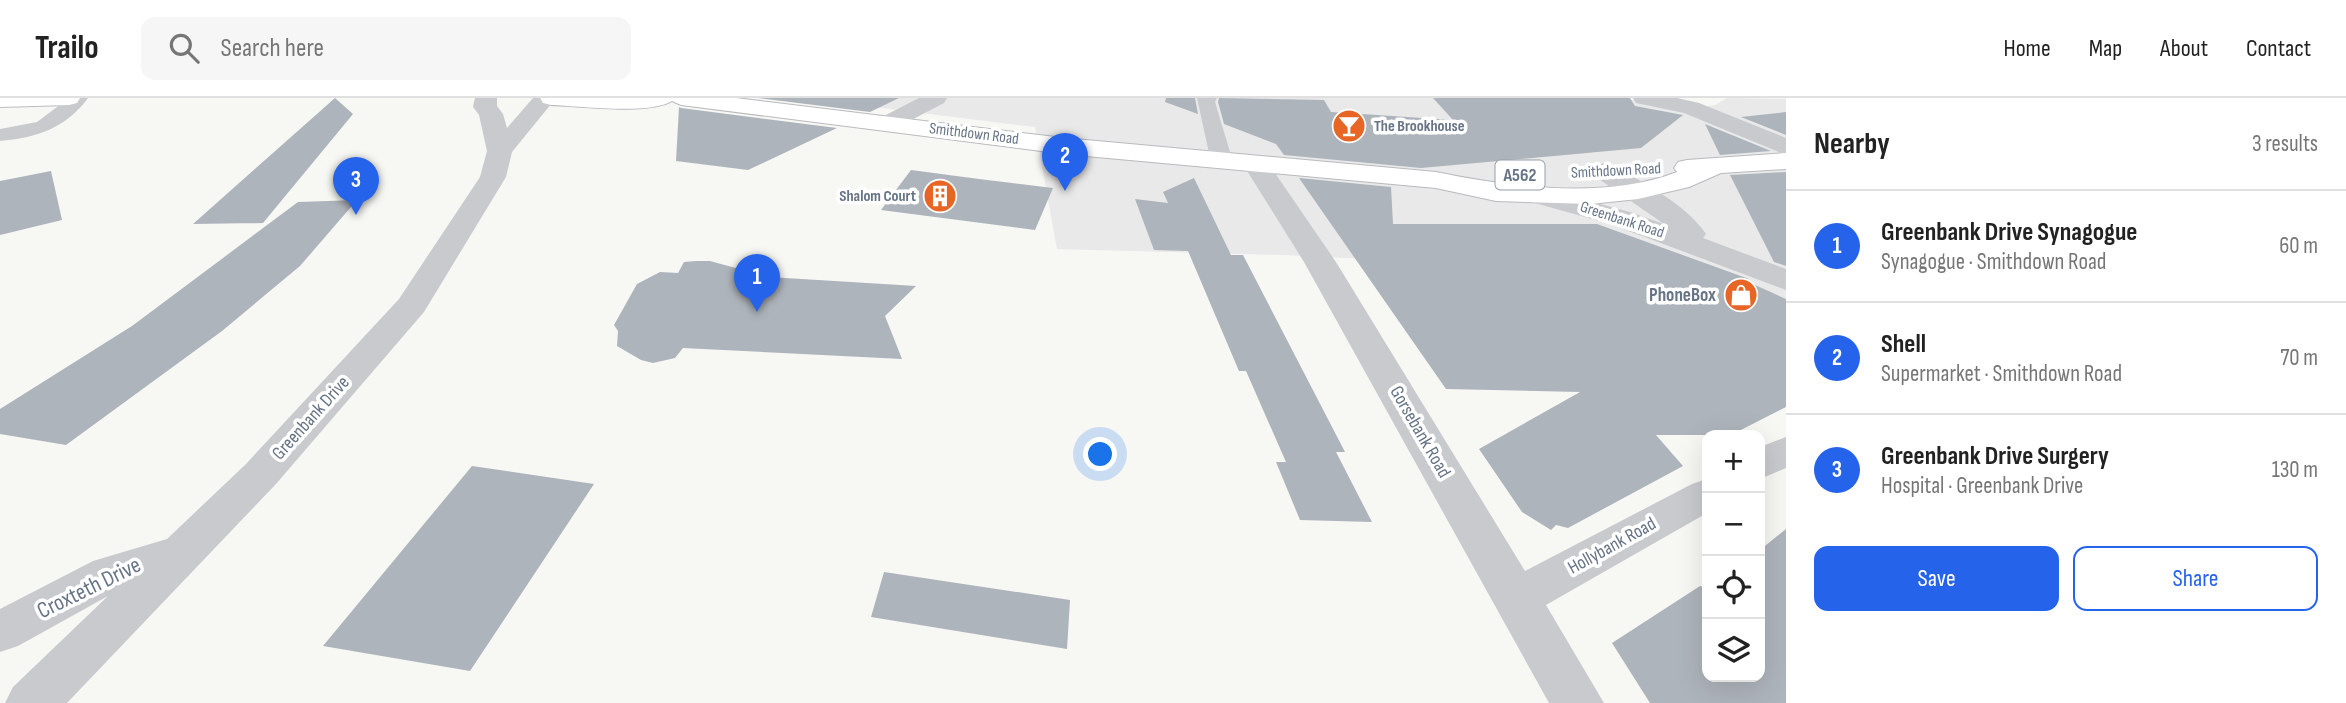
<!DOCTYPE html>
<meta charset="utf-8">
<style>
:root{--surface:#fff;--page:#f6f6f6;--text:#222;--muted:#767676;--line:#e0e0e0;--accent:#2563eb}
body{margin:0;font-family:"Sofia Sans Condensed",sans-serif;background:var(--page);color:var(--text)}
.controls{position:absolute;right:21px;bottom:21px;display:grid;overflow:hidden;border-radius:14px;box-shadow:0 7px 28px #0002}
.controls button{width:63px;height:63px;display:grid;place-items:center;padding:0;border:0;border-bottom:2px solid var(--line);background:var(--surface);color:var(--text);font:35px sans-serif}
.you{position:absolute;left:1101px;top:357px;width:24px;height:24px;margin:-18px;border:5px solid #fff;border-radius:50%;background:#1a73e8;box-shadow:0 0 0 10px #1a73e833}
.badge{display:grid;place-items:center;width:46px;height:46px;border-radius:50%;background:var(--accent);color:#fff;font-size:23px;font-weight:700}
.pin{position:absolute;translate:-50% -58px;filter:drop-shadow(0 2px 4px #0008)}
.pin::after{content:'';position:absolute;top:37px;width:24px;height:21px;background:inherit;clip-path:polygon(0 0,100% 0,50% 100%)}
.list{margin:0;padding:0;list-style:none}
h2{display:flex;justify-content:space-between;align-items:center;height:91px;margin:0;padding:0 28px;font-size:30px}
h2 small{font-size:23px;font-weight:400;color:var(--muted)}
.list li{display:grid;grid-template-columns:46px 1fr auto;gap:21px;align-items:center;box-sizing:border-box;height:112px;padding:0 28px;border-top:2px solid var(--line)}
.list b{display:block;font-size:26px;white-space:nowrap}
.list p{margin:0;font-size:23px;white-space:nowrap;color:var(--muted)}
.list em{font-size:23px;font-style:normal;color:var(--muted)}
.actions{display:flex;gap:14px;padding:21px 28px}
.actions a{flex:1;padding:16px 0;border:2px solid var(--accent);border-radius:14px;text-align:center;font-size:24px;color:var(--accent)}
.actions .main{background:var(--accent);color:#fff}
.icon{flex:none;width:38px;height:38px;fill:none;stroke:currentColor;stroke-width:2;stroke-linecap:round;stroke-linejoin:round}
.map{position:relative;flex:none;width:1786px;height:605px;overflow:hidden}
header{display:flex;align-items:center;gap:42px;box-sizing:border-box;height:98px;padding:0 35px;background:var(--surface);border-bottom:2px solid var(--line)}
header strong{font-size:33px}
nav{display:flex;gap:38px;margin-inline-start:auto;font-size:24px}
.search{width:490px;height:63px;background:var(--page);display:flex;align-items:center;gap:18px;box-sizing:border-box;padding:0 24px;border-radius:14px;color:var(--muted);font-size:26px}
main{display:flex}
aside{flex:1;background:var(--surface)}
.map>svg:first-child{display:block}
</style>
<header>
<strong>Trailo</strong>
<div class="search"><svg class="icon" aria-label="search" viewBox="0 0 24 24"><circle cx="10" cy="10" r="6"/><path d="M15 15l6 6"/></svg>Search here</div>
<nav><a>Home</a><a>Map</a><a>About</a><a>Contact</a></nav>
</header>
<main>
<div class="map">
<svg width="1786" height="605" viewBox="0 0 1786 605">
<rect width="100%" height="100%" fill="#f7f7f4"/>
<path fill="#e8e9e8" d="M802,0H1506L1636,2L1704,9L1715,7L1727,0L1786,1V268L1581,171L1285,157L1057,151L1035,29Z"/>
<path fill="#aeb4bb" d="M335,0L353,16L263,125L193,126Z
M758,0H899L870,14Z
M1166,0H1195L1198,16L1165,4Z
M1219,0L1324,2L1331,14L1453,22L1433,0H1630L1635,8L1683,17L1641,50L1421,70L1284,57L1276,46L1224,26L1218,4Z
M679,9L681,10L837,30L748,72L676,63Z
M1786,14V37L1741,19Z
M1705,26L1771,53L1720,57Z
M911,72L979,81L1053,90L1035,132L881,112Z
M51,73L62,122L0,137V83Z
M1786,74V168L1774,164L1730,77Z
M1194,80L1231,157H1243L1345,354H1336L1372,424L1300,422L1276,364H1286L1246,273H1239L1188,153L1154,152L1135,101L1168,105L1163,94Z
M1299,80L1391,89L1393,126H1597L1749,181L1744,182L1786,201V309L1731,337H1656L1683,368L1568,430L1556,427L1551,432L1522,414L1479,351L1580,294L1446,291Z
M357,102L300,168L222,233L66,347L0,336V311L132,228L298,104Z
M696,163H710L769,179L916,188L885,218L902,261L683,250L675,260L653,265L641,262L617,248L618,233L614,227L637,186L660,174L678,175L684,164Z
M472,368L594,386L470,573L323,548Z
M1786,431V605H1650L1612,545L1700,488L1707,489V579H1760V452Z
M884,474L1070,502L1067,551L871,519Z"/>
<g fill="none" stroke-linecap="round" stroke-linejoin="round">
<defs>
<path id="secondary" d="M0,0H80L77,5L69,7L0,9Z"/>
<path id="trunk" d="M540,0H736L1064,40L1436,74C1509,89 1605,102 1677,74L1674,70L1678,64L1687,62L1786,55V71L1721,75L1689,89L1638,101L1590,106L1496,103L1436,90L1064,56L681,7L672,3C650,17 579,8 551,7L543,5Z"/>
</defs>
<use href="#secondary" stroke="#babdc2" stroke-width="2"/>
<use href="#trunk" stroke="#b8babe" stroke-width="2"/>
<path fill="#c8cace" fill-rule="evenodd" d="M69,0H88C66,30 36,40 0,43V31L37,24Z
M1197,0H1217L1215,4L1233,64L1230,69H1214L1211,64Z"/>
<path fill="#c8cace" fill-rule="evenodd" d="M475,0H497V8L503,16L507,30L533,0H556L512,54L506,79L424,214L276,386L67,605H5L13,589L108,498L18,548L0,554V511L93,463L167,441L246,366L399,201L480,79L487,53L479,17L473,9Z
M919,0H947L944,5L896,30L888,32L880,30L876,25L880,20Z
M1633,0H1677L1699,5L1786,40V57L1684,15L1636,5Z
M1257,60L1266,62L1336,164L1525,473L1692,386L1707,381V415L1546,507L1604,605H1549L1304,164L1244,68L1248,62Z
M1786,339V370L1760,381V349Z"/>
<path fill="#c8cace" fill-rule="evenodd" d="M1605,65L1614,67C1645,87 1685,105 1706,136L1703,140L1786,171V192L1610,126L1524,102L1520,96L1524,90L1534,88L1630,114L1664,126L1596,79L1592,73L1596,67Z"/>
<use href="#secondary" fill="#fff" fill-rule="evenodd"/>
<use href="#trunk" fill="#fff" fill-rule="evenodd"/>
</g>
<defs>
<symbol id="bar-disc" viewBox="-11 -11 22 22"><circle r="9.5" fill="#e76625" stroke="#fff"/><path d="M-6-5H6L.8 .8V4.5H3.5V6h-7V4.5H-.8V.8Z" fill="#fff"/></symbol>
<symbol id="building-disc" viewBox="-11 -11 22 22"><circle r="9.5" fill="#e76625" stroke="#fff"/><path d="M-4-6H4V6H1V3H-1V6H-4ZM-2.5-4.3h1.7v1.8h-1.7ZM.8-4.3h1.7v1.8H.8ZM-2.5-1h1.7V.8h-1.7ZM.8-1h1.7V.8H.8Z" fill="#fff"/></symbol>
<symbol id="shop-disc" viewBox="-11 -11 22 22"><circle r="9.5" fill="#e76625" stroke="#fff"/><path d="M-5-2.5h2.3a2.7 3.5 0 0 1 5.4 0H5L5.5 6h-11ZM-1.5-2.5h3a1.5 2.3 0 0 0-3 0Z" fill="#fff"/></symbol>
</defs>
<g fill-rule="evenodd">
<use href="#bar-disc" x="1330" y="9" width="38" height="38"/>
<use href="#building-disc" x="921" y="79" width="38" height="38"/>
<use href="#shop-disc" x="1722" y="178" width="38" height="38"/>
</g>
<g text-anchor="middle" dominant-baseline="central" stroke-width="7" stroke-linejoin="round" paint-order="stroke">
<g font-size="16" font-weight="bold" fill="#667486" stroke="#fff" text-anchor="start">
<text x="1374" y="28">The Brookhouse</text>
<text x="916" y="98" text-anchor="end">Shalom Court</text>
</g>
<g font-size="16" fill="#667486" stroke="#fff">
<text transform="translate(974 36) rotate(7)">Smithdown Road</text>
<text transform="translate(1616 73) rotate(-3)">Smithdown Road</text>
<text transform="translate(1622 122) rotate(18)">Greenbank Road</text>
</g>
<rect fill="#fff" stroke="#949eaa" stroke-width="2" x="1495.5" y="62.5" width="49" height="29" rx="5"/>
<g font-size="18" font-weight="bold" fill="#667486">
<text x="1520" y="77">A562</text>
</g>
<g font-size="19" font-weight="bold" fill="#667486" stroke="#fff" text-anchor="end">
<text x="1716" y="197">PhoneBox</text>
</g>
<g font-size="19" fill="#667486" stroke="#fff">
<text transform="translate(311 320) rotate(-48)">Greenbank Drive</text>
<text transform="translate(1420 334) rotate(60)">Gorsebank Road</text>
<text transform="translate(1612 448) rotate(-29)">Hollybank Road</text>
</g>
<g font-size="23" fill="#667486" stroke="#fff">
<text transform="translate(89 490) rotate(-26)">Croxteth Drive</text>
</g>
</g>
</svg>
<div class="controls">
<button>+</button>
<button>−</button>
<button><svg class="icon" aria-label="locate" viewBox="0 0 24 24"><circle cx="12" cy="12" r="6"/><path d="M12 2v4M12 18v4M2 12h4M18 12h4"/></svg></button>
<button><svg class="icon" aria-label="layers" viewBox="0 0 24 24"><path d="M12 4l9 5-9 5-9-5zM3 14l9 5 9-5"/></svg></button>
</div>
<div class="you"></div>
<div class="pin badge" style="left:757px;top:214px">1</div>
<div class="pin badge" style="left:1065px;top:93px">2</div>
<div class="pin badge" style="left:356px;top:117px">3</div>
</div>
<aside>
<h2>Nearby<small>3 results</small></h2>
<ul class="list">
<li><span class="badge">1</span><div><b>Greenbank Drive Synagogue</b><p>Synagogue · Smithdown Road</p></div><em>60 m</em></li>
<li><span class="badge">2</span><div><b>Shell</b><p>Supermarket · Smithdown Road</p></div><em>70 m</em></li>
<li><span class="badge">3</span><div><b>Greenbank Drive Surgery</b><p>Hospital · Greenbank Drive</p></div><em>130 m</em></li>
</ul>
<div class="actions"><a class="main">Save</a><a>Share</a></div>
</aside>
</main>
